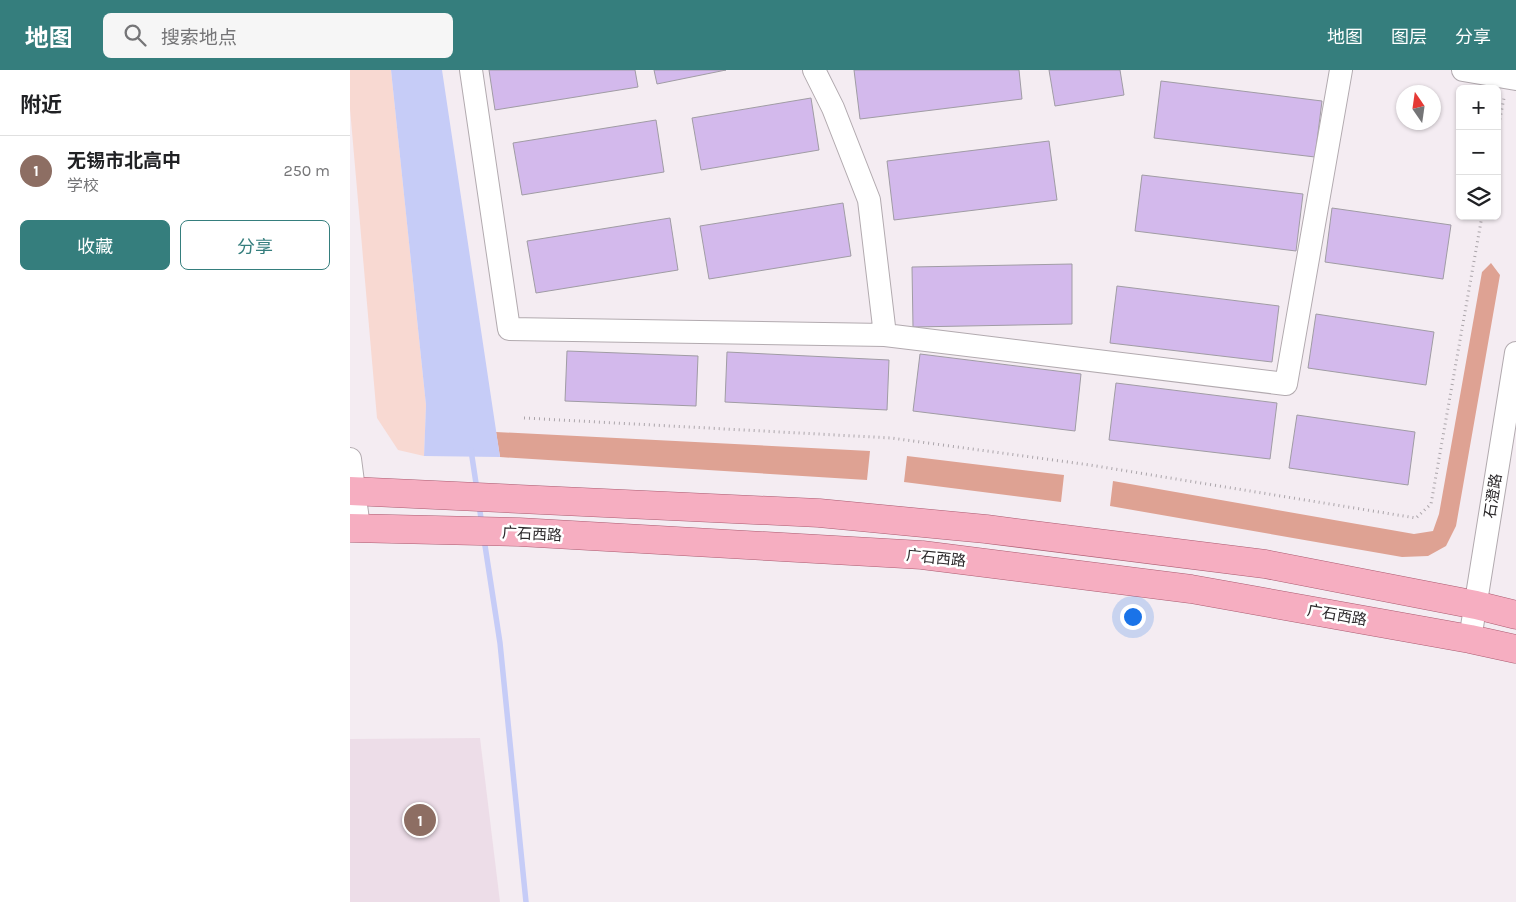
<!DOCTYPE html>
<html lang="zh">
<meta charset="utf-8">
<style>
:root{--surface:#fff;--page:#f6f6f6;--text:#202124;--muted:#757577;--line:#e0e0e0;--accent:#357e7d}
body{margin:0;font-family:Karla,"Noto Sans SC",sans-serif;background:var(--page);color:var(--text)}
.controls{position:absolute;right:15px;top:15px;display:grid;overflow:hidden;border-radius:8px;box-shadow:0 1px 4px #0004}
.controls button{width:45px;height:45px;display:grid;place-items:center;padding:0;border:0;border-bottom:1px solid var(--line);background:var(--surface);color:var(--text);font:25px sans-serif}
.compass{position:absolute;left:1046px;top:15px;width:45px;height:45px;border-radius:50%;background:var(--surface);box-shadow:0 1px 4px #0004;rotate:347deg}
.you{position:absolute;left:782px;top:546px;width:18px;height:18px;margin:-12px;border:4px solid #fff;border-radius:50%;background:#1a73e8;box-shadow:0 0 0 8px #1a73e833}
.badge{display:grid;place-items:center;width:32px;height:32px;border-radius:50%;background:var(--accent);color:#fff;font-size:16px;font-weight:700}
.pin{position:absolute;translate:-50% -50%;border:2px solid #fff;box-shadow:0 1px 5px #0006}
.list{margin:0;padding:0;list-style:none}
h2{display:flex;justify-content:space-between;align-items:center;height:65px;margin:0;padding:0 20px;font-size:21px}
h2 small{font-size:16px;font-weight:400;color:var(--muted)}
.list li{display:grid;grid-template-columns:32px 1fr auto;gap:15px;align-items:center;box-sizing:border-box;height:70px;padding:0 20px;border-top:1px solid var(--line)}
.list b{display:block;font-size:19px;white-space:nowrap}
.list p{margin:0;font-size:16px;white-space:nowrap;color:var(--muted)}
.list em{font-size:16px;font-style:normal;color:var(--muted)}
.actions{display:flex;gap:10px;padding:15px 20px}
.actions a{flex:1;padding:11px 0;border:1px solid var(--accent);border-radius:8px;text-align:center;font-size:18px;color:var(--accent)}
.actions .main{background:var(--accent);color:#fff}
.icon{flex:none;width:28px;height:28px;fill:none;stroke:currentColor;stroke-width:2;stroke-linecap:round;stroke-linejoin:round}
.map{position:relative;flex:none;width:1166px;height:832px;overflow:hidden}
header{display:flex;align-items:center;gap:30px;box-sizing:border-box;height:70px;padding:0 25px;background:var(--accent);color:#fff}
header strong{font-size:24px}
nav{display:flex;gap:28px;margin-inline-start:auto;font-size:18px}
.search{width:350px;height:45px;background:var(--page);display:flex;align-items:center;gap:12px;box-sizing:border-box;padding:0 18px;border-radius:8px;color:var(--muted);font-size:19px}
main{display:flex}
aside{flex:1;background:var(--surface)}
.map>svg:first-child{display:block}
</style>
<header>
<strong>地图</strong>
<div class="search"><svg class="icon" aria-label="search" viewBox="0 0 24 24"><circle cx="10" cy="10" r="6"/><path d="M15 15l6 6"/></svg>搜索地点</div>
<nav><a>地图</a><a>图层</a><a>分享</a></nav>
</header>
<main>
<aside>
<h2>附近<small></small></h2>
<ul class="list">
<li><span class="badge" style="background:#8d6e63">1</span><div><b>无锡市北高中</b><p>学校</p></div><em>250 m</em></li>
</ul>
<div class="actions"><a class="main">收藏</a><a>分享</a></div>
</aside>
<div class="map">
<svg width="1166" height="832" viewBox="0 0 1166 832">
<rect width="100%" height="100%" fill="#f4ecf2"/>
<path fill="#eddde8" d="M130,668L150,832H0V669Z"/>
<path fill="#f8d9d2" d="M0,0H41L76,335L74,386L48,380L27,348L0,39Z"/>
<path fill="#dea293" d="M1141,193L1150,205L1106,456L1096,476L1078,486L1052,487L760,436L763,411L1064,464L1083,461L1089,444L1132,202Z
M146,362L520,381L517,410L150,387Z
M557,386L714,405L711,432L554,412Z"/>
<path fill="#c6ccf7" d="M41,0H92L150,387L74,386L76,335Z"/>
<g fill="none" stroke-linecap="round" stroke-linejoin="round">
<path stroke="#c6ccf7" stroke-width="5.5" d="M121,380L127,420
M129,435L132,455
M134,469L150,573L176,832"/>
</g>
<path fill="#d3b9ec" stroke="#a09ca4" d="M139,0H285L288,17L145,40Z
M304,0H376L307,14Z
M504,0H669L672,29L510,49Z
M699,0H770L774,25L705,36Z
M811,11L972,31L965,87L804,68Z
M461,28L469,80L351,100L342,48Z
M306,50L314,102L172,125L163,73Z
M699,71L707,130L544,150L537,91Z
M792,105L953,124L946,181L785,161Z
M493,133L501,186L359,209L350,156Z
M982,138L1101,155L1093,209L975,192Z
M320,148L328,200L186,223L177,171Z
M722,194V254L563,257L562,197Z
M767,216L929,236L922,292L760,273Z
M966,244L1084,262L1076,315L958,298Z
M217,281L348,286L346,336L215,331Z
M377,282L539,290L537,340L375,332Z
M570,284L731,304L725,361L563,341Z
M766,313L927,333L920,389L759,370Z
M947,345L1065,362L1058,415L939,398Z"/>
<g fill="none" stroke-linecap="round" stroke-linejoin="round">
<defs>
<path id="minor" d="M121,0L159,259L535,265L519,130L483,38L464,0
M1113,0L1166,9
M535,265L936,314L991,0
M0,389L9,458
M1120,569L1166,283"/>
<path id="major" d="M0,421L469,443L636,459L915,494L1126,535L1166,545
M0,458L169,462L572,485L841,519L1120,569L1166,579"/>
</defs>
<use href="#minor" stroke="#b2aaaf" stroke-width="24"/>
<use href="#major" stroke="#ab5c71" stroke-width="29"/>
<path stroke="#aba5aa" stroke-width="3" stroke-dasharray="1 4" stroke-linecap="butt" d="M1147,64L1154,28
M174,348L541,368L740,395L1066,448L1081,434L1132,146"/>
<use href="#minor" stroke="#fff" stroke-width="22"/>
<use href="#major" stroke="#f6aec1" stroke-width="28"/>
</g>
<g text-anchor="middle" dominant-baseline="central" stroke-width="5" stroke-linejoin="round" paint-order="stroke">
<g font-size="15" fill="#2c292b" stroke="#fff">
<text transform="translate(1143 426) rotate(-81)">石澄路</text>
<text transform="translate(182 464) rotate(3)">广石西路</text>
<text transform="translate(586 488) rotate(6)">广石西路</text>
<text transform="translate(987 545) rotate(10)">广石西路</text>
</g>
</g>
</svg>
<div class="controls">
<button>+</button>
<button>−</button>
<button><svg class="icon" aria-label="layers" viewBox="0 0 24 24"><path d="M12 4l9 5-9 5-9-5zM3 14l9 5 9-5"/></svg></button>
</div>
<svg class="compass" viewBox="-18 -18 36 36"><path d="M0-13l5 13h-10z" fill="#e53935"/><path d="M0 13l5-13h-10z" fill="#757577"/></svg>
<div class="you"></div>
<div class="pin badge" style="left:70px;top:750px;background:#8d6e63">1</div>
</div>
</main>
